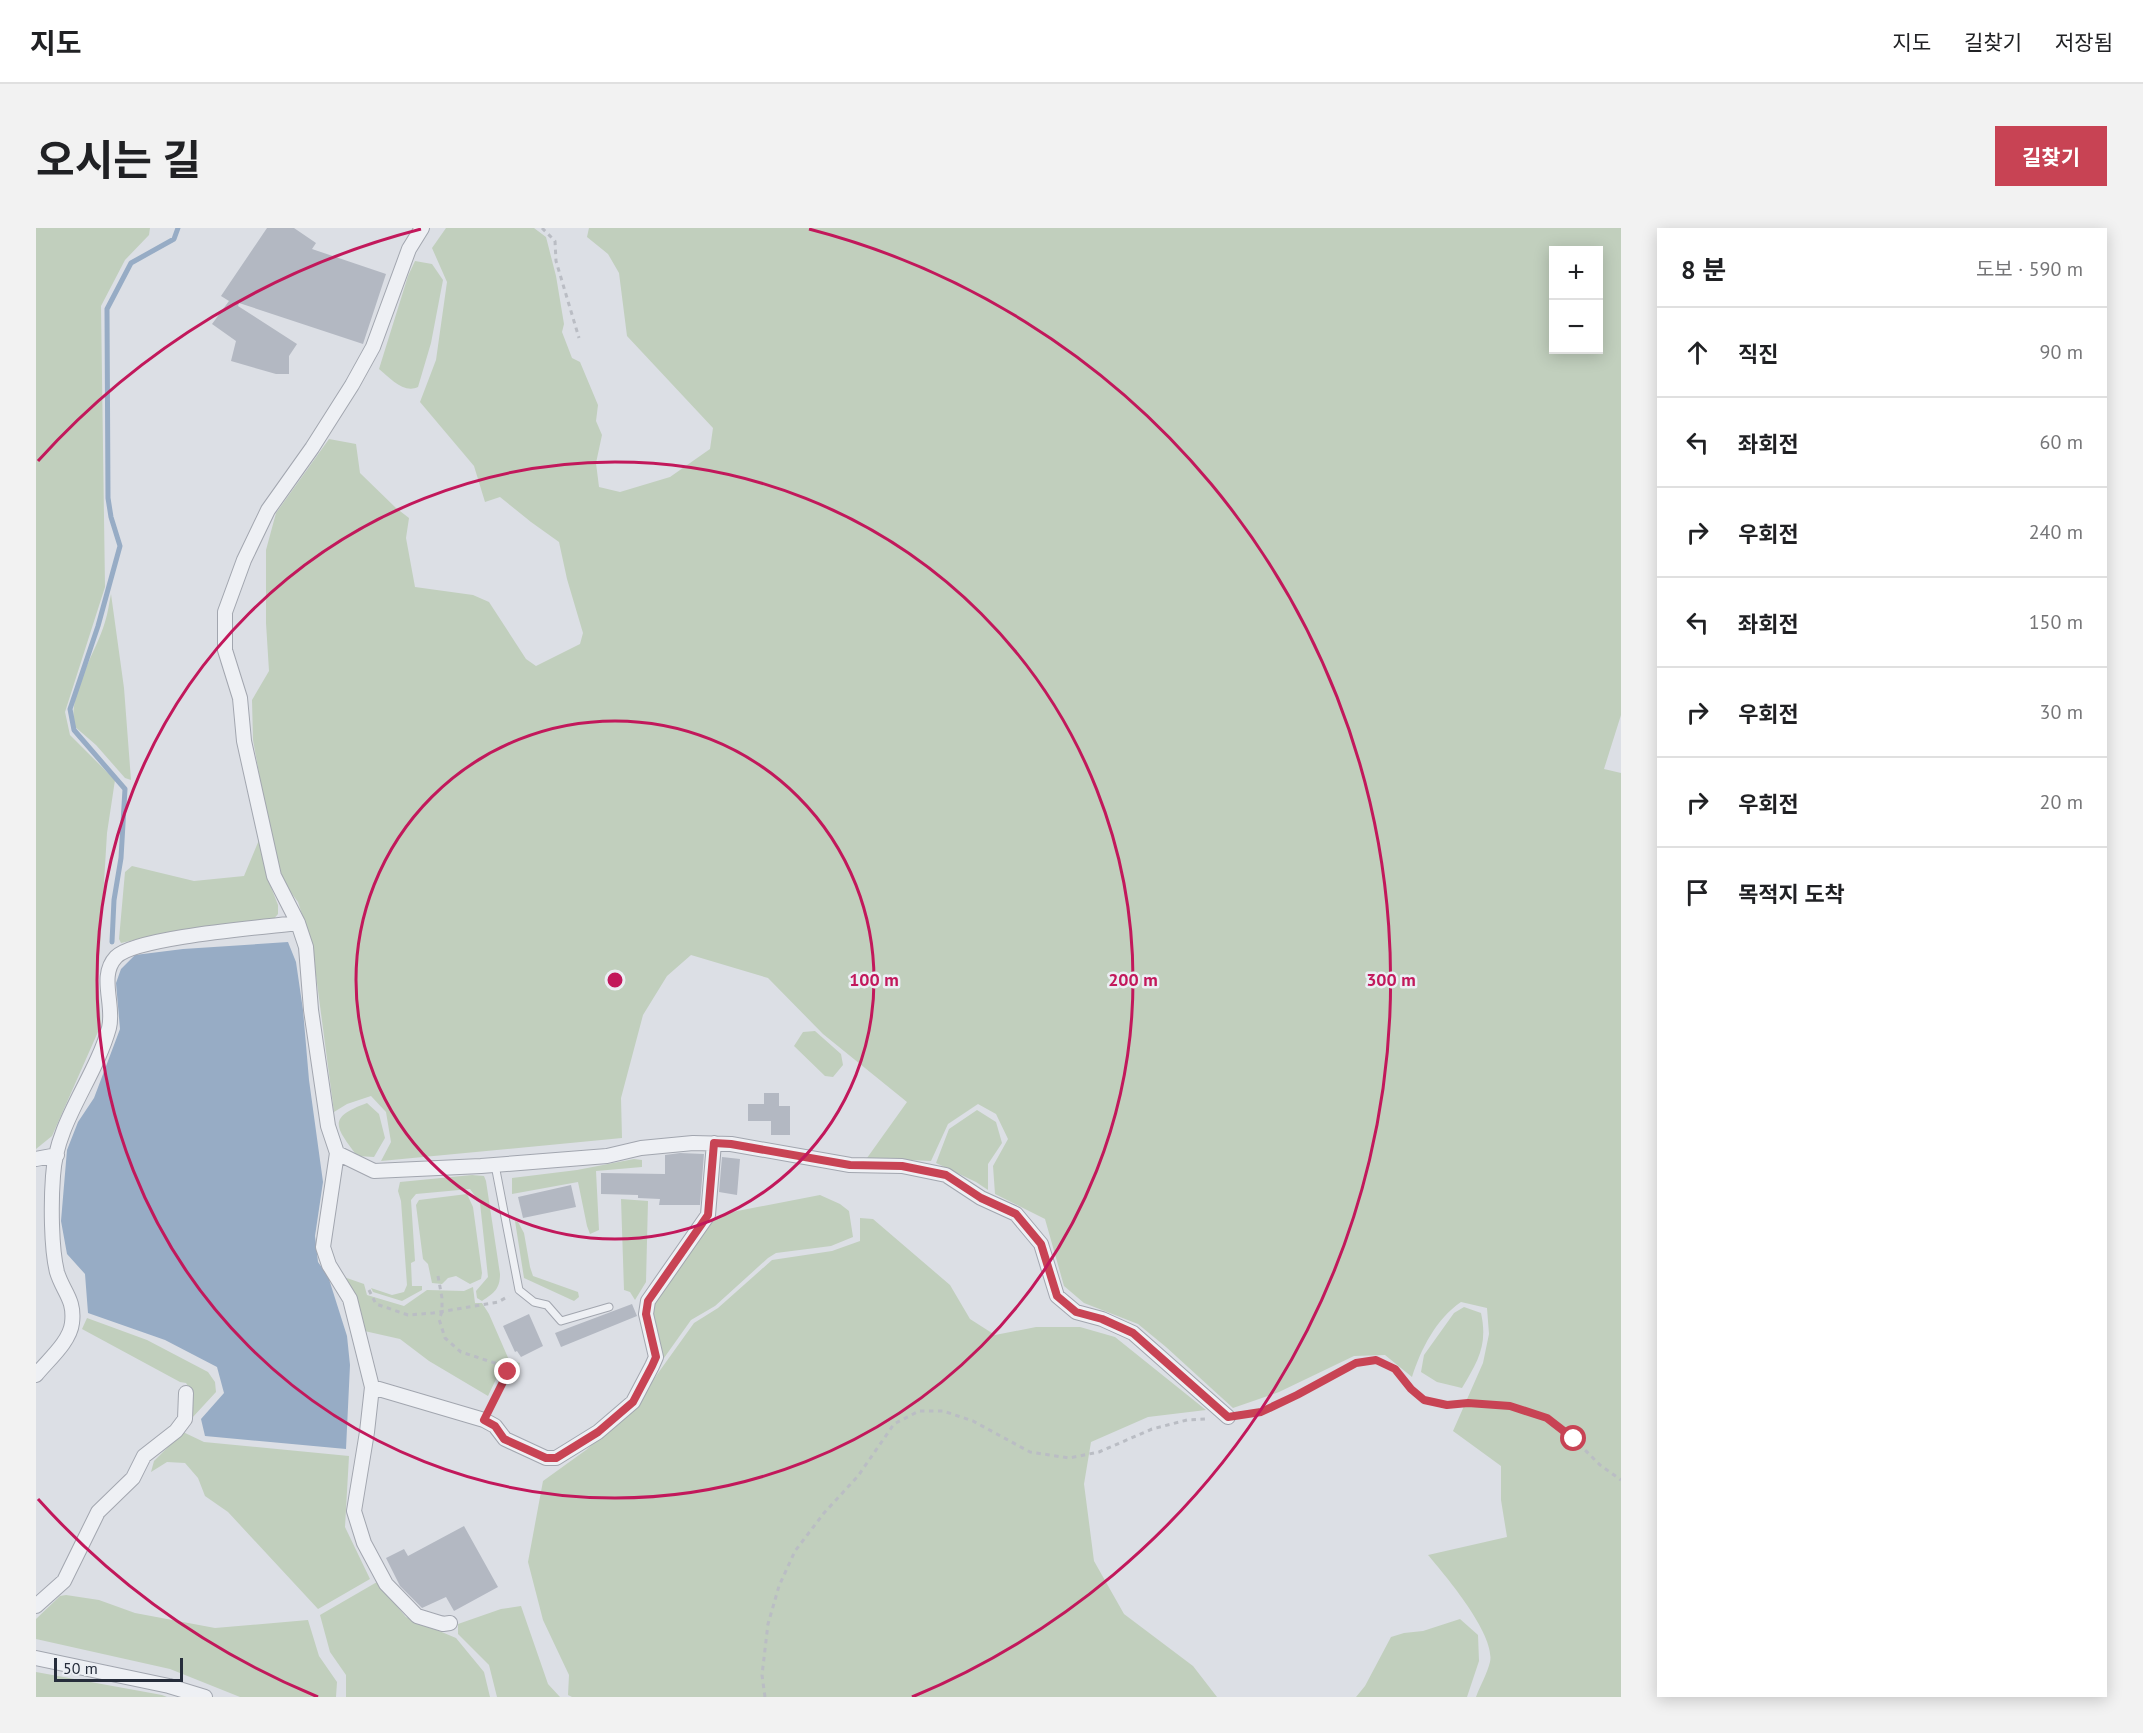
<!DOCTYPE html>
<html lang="ko">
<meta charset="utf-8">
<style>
:root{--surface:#fff;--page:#f2f2f2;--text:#202124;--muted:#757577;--line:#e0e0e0;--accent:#c84354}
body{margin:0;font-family:"PT Sans","Noto Sans KR",sans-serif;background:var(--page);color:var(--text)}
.controls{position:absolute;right:18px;top:18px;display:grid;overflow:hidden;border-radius:0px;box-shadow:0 3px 15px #0003}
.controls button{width:54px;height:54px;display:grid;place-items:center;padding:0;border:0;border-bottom:2px solid var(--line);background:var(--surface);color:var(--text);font:30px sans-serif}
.scale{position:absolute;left:18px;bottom:15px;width:129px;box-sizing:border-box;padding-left:6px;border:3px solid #262d3b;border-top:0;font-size:16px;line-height:21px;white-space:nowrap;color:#262d3b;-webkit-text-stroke:4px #ebeef3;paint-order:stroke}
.stop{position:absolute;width:18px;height:18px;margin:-14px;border:4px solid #c84354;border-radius:50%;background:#fff}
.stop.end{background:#c84354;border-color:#fff;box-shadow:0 2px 6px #0008}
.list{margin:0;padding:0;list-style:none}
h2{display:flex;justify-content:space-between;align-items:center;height:78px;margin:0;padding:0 24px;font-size:26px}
h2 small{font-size:20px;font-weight:400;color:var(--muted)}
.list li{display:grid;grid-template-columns:39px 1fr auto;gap:18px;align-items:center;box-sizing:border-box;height:90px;padding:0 24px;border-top:2px solid var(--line)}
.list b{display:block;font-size:22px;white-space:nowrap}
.list em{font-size:20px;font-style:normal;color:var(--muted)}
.icon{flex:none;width:33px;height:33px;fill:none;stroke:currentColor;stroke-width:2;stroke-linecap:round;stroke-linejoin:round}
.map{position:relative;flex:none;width:1585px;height:1469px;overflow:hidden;border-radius:0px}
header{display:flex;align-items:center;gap:36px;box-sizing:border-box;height:84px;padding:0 30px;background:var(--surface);border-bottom:2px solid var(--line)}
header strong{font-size:28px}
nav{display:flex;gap:33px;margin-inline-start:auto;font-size:21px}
.intro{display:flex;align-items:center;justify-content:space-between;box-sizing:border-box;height:144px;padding:0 36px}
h1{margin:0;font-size:42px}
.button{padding:15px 27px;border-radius:0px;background:var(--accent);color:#fff;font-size:21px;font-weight:700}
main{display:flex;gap:36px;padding:0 36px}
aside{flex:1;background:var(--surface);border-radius:0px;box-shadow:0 3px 15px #0003}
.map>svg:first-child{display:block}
</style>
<header>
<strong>지도</strong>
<nav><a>지도</a><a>길찾기</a><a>저장됨</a></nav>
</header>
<div class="intro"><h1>오시는 길</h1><a class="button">길찾기</a></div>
<main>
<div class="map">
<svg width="1585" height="1469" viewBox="0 0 1585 1469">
<rect width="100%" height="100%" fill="#dcdfe5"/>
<path fill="#c1cfbd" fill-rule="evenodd" d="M0,0H114L113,7L89,32L65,78L69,359L29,484L34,507L79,552L71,605L62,753L65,797L16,908L0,921Z
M410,0H498L510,9L520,48L528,96L526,104L536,130L544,134L562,177L560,193L566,207L560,235L563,259L584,264L634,249L674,221L677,200L591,108L583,45L572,26L551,9L553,0H1585V487L1568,541L1585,545V1469H1440C1444,1458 1451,1446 1454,1434C1460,1407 1409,1347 1392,1327L1471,1309L1465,1272V1238L1417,1203L1447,1135L1453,1106L1451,1080L1425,1074C1400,1091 1385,1121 1376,1149L1349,1127L1318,1128L1243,1164L1197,1180L1130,1119L1102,1096L1048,1075L1028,1058L1009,991L959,966L957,938L972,911L960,886L942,876L912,896L895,933L831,930L871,874L787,806L732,750L655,727L631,748L607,787L585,870L586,910L345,933L355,914L350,884L335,868L311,876L298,884L276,717L262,674L241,646L217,512L216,472L233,443L230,395V322L240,285L293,211L320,216L324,245L360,280L373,290L370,310L379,359L437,367L453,374L490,431L500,438L544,416L547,405L531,351L523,314L495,294L464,269L449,274L438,238L384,174L400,132L411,54L396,20ZM1518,22H1562V122H1518Z
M379,33L396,36L407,52L395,115L382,159C368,166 354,150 343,141L372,48Z
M75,366L88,460L95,552L89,550L60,517L38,498C33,462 59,427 69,394C72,385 73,375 75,366Z
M223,612L230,646L242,677V686L236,693L134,704L85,715L83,711L89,644L96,638L158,653L208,648Z
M779,803L805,826L807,837L797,849L789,848L758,818L767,804Z
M331,875L343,886L349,910L338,929L321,928C300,899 290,890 331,875Z
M941,882L960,894L966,915L952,936V962L940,954L900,935L913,901Z
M598,931L606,932V939L560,943L563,1002L554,1006L551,998L542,954L476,966V950L541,942Z
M436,947L448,948L450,953L464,1046C464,1061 458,1065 446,1073L441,1070L440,1063L452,1049L444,975L434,961L380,966L375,972L379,1033L375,1035L376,1058H386V1062L366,1073L337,1064L335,1060L356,1067L368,1064L371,1057L365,973L362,963L364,954Z
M431,966L437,979L446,1045L445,1051L434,1056L420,1048L412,1050L406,1056L396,1055L392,1036L387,1031L380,977L383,972Z
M784,967L804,976L813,983L817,1009L795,1018L740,1025L732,1030L679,1078L655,1092L628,1130L624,1124L616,1086C620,1057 662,1013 680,989L691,985Z
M585,971L612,973L610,1054L599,1072L594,1064L588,1062Z
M824,990L837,991L914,1057L934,1091L959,1107L1000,1099H1044L1079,1109L1170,1182L1112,1189L1055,1214L1048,1256L1058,1333L1088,1386L1157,1438L1181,1469H536L532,1467L533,1447L507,1392L492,1334L507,1253L550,1222L597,1180L658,1095L682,1080L736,1032L796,1023L824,1013Z
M479,993L482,994L488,1005L494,1039L497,1048L542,1064L543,1069L538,1073L488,1050Z
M305,1048L328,1056L331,1067L368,1078L391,1062L428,1063L437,1059L439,1075H446L453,1086L473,1132L484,1135L483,1140L464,1143L452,1168L393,1133L364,1111L324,1102L319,1065Z
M1428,1079L1445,1085C1452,1117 1442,1133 1426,1160L1401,1154L1385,1144L1388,1127L1418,1085Z
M51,1090L111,1112L172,1144L179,1154L180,1164L156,1190L157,1166L150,1155L144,1154L46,1101Z
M147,1204L168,1214L313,1228L309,1299L334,1351L282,1381L192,1284L169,1268L162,1250L149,1235L131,1234L115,1244L118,1233Z
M341,1354L370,1389L420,1410L448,1444L454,1469H310V1447L294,1424L284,1387Z
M30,1367L63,1372L99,1385L179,1400L272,1392L283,1428L301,1454L300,1469H204L134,1441L0,1411V1391L24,1368Z
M485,1378L512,1456L524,1469H461L453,1437L422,1406V1396L465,1381Z
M1424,1391L1442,1407L1443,1433L1431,1469H1320L1329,1458L1355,1409L1368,1405L1387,1403Z
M0,1444L126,1467L131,1469H0Z"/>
<path fill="#97acc5" d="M252,714L260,734L267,782L273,852L287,954L279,1008L282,1034L292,1048L311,1108L314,1137L310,1221L169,1208L165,1191L188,1165L181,1139L129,1112L52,1085L49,1046L31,1026L25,993L31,922L42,894L58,870L84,801L80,755L85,741L99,727L147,721Z"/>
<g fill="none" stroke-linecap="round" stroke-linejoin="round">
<path stroke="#97acc5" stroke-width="5" d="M76,714L78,672L85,630L89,561L38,502L34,481L62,398L84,318L75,289L72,270L71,81L95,35L138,11L142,0"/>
</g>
<path fill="#b3b8c2" d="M231,0H258L280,15L276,21L350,46L327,116L203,75L202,78L261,116L253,128V146H240L195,133L200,113L176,96L193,73L185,68Z
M728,865H743V878H754V907H735V893H712V876H728Z
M644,925L668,926L664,977H623L624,971L602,970V967L565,966V945L629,946V927Z
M686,929L704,931L701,967L683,964Z
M535,957L540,979L487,990L482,969Z
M596,1076L601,1088L525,1119L519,1105Z
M493,1086L507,1118L485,1129L481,1123L479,1124L467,1098Z
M428,1298L462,1359L418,1383L410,1369L386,1380L364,1358L350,1330L368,1321L372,1328Z"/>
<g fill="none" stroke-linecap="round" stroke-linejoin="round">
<defs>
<path id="lane" d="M459,937L483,1062L498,1074L511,1077L525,1093L573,1079"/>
<path id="street" d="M386,0L373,21L337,119L316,157L276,220L232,282L208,332L189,384V422L204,470L208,513L238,648L262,695L270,719L275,782L292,898L301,925L338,943L445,938L571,928L605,920L657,915L695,916L814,937L866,938L910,947L945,970L980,986L1005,1016L1021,1068L1040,1084L1066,1091L1097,1105L1192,1189
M301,925L287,1019L293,1037L314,1071L336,1159L331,1204L318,1283L328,1315L350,1356L381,1388L407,1396L414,1395
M0,931L21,927
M0,1147C11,1133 34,1114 36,1095C39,1071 27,1064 21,1044C15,1020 15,974 17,948C20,894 59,851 73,800C79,777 62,748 80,729C99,709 230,699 262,695
M336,1159L448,1192L459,1198L469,1211L510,1230H520L562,1204L597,1174L616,1138L620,1129L610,1086L612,1073L672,987L678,915
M0,1378L28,1353L62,1284L97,1250L108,1228L140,1203L149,1191L150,1165
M0,1430L133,1458L169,1469"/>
</defs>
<use href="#lane" stroke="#a2a6af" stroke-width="9"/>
<use href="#street" stroke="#a2a6af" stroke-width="16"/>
<path stroke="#babdc4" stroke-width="3" stroke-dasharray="4.5 4.5" stroke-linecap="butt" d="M506,0L519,13L520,33L543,110
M402,1048L406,1070V1084L403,1091L409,1110L425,1124L471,1139L472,1144L456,1180
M333,1062L340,1076L372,1087L397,1085L462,1074L473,1068
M1205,1187L1225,1184L1261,1167L1319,1135L1340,1132L1359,1141L1375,1161L1387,1172L1411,1177L1432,1175L1474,1178L1511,1190L1538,1211L1564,1237L1585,1252
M729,1469L726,1447L732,1396L743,1358L759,1323L788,1285L822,1248L858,1196L883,1183H907L937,1193L994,1224L1033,1230L1063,1224L1116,1201L1151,1192L1171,1191"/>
<use href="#lane" stroke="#eef0f4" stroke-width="7"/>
<use href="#street" stroke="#eef0f4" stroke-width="14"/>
</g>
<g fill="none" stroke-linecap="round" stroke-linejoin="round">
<path stroke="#c84354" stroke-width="8" d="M472,1144L448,1192L459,1198L468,1211L510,1230H520L562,1204L597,1174L616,1138L620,1129L610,1086L612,1073L672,987L678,915L695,916L814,937L866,938L910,947L945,970L980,986L1005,1016L1021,1068L1040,1084L1066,1091L1097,1105L1192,1189L1225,1184L1261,1167L1320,1135L1340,1132L1359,1141L1375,1161L1388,1172L1411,1177L1432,1175L1474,1178L1511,1190L1538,1211"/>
</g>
<g fill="none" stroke="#c2185b" stroke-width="3">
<circle cx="579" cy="752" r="259"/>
<circle cx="579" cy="752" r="518"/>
<path d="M282 1469A776 776 0 0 1 2 1271M2 233A776 776 0 0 1 385 1M773 1A776 776 0 0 1 876 1469"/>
</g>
<circle cx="579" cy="752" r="9" fill="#c2185b" stroke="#ebeef3" stroke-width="3"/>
<g font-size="18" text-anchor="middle" font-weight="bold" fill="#c2185b" stroke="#ebeef3" stroke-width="5" stroke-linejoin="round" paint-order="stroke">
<text x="838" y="758">100 m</text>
<text x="1097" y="758">200 m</text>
<text x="1355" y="758">300 m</text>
</g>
</svg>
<div class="controls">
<button>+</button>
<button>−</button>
</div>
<div class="scale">50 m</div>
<div class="stop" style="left:1538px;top:1211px"></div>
<div class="stop end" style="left:472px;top:1144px"></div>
</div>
<aside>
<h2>8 분<small>도보 · 590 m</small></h2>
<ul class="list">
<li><svg class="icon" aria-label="ahead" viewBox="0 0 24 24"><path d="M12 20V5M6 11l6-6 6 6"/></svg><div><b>직진</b></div><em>90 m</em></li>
<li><svg class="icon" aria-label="left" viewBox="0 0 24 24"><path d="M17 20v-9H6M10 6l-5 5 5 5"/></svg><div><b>좌회전</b></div><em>60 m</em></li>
<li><svg class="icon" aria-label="right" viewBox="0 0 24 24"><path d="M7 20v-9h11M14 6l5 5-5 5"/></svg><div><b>우회전</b></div><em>240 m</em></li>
<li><svg class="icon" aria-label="left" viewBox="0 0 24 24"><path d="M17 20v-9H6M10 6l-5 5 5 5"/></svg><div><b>좌회전</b></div><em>150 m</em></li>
<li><svg class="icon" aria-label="right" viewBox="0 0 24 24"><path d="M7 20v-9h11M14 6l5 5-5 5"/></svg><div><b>우회전</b></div><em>30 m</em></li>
<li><svg class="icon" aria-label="right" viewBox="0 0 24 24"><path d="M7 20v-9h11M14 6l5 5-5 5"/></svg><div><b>우회전</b></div><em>20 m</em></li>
<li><svg class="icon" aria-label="arrive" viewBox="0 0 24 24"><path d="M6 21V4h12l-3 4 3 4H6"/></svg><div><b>목적지 도착</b></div></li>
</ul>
</aside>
</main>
